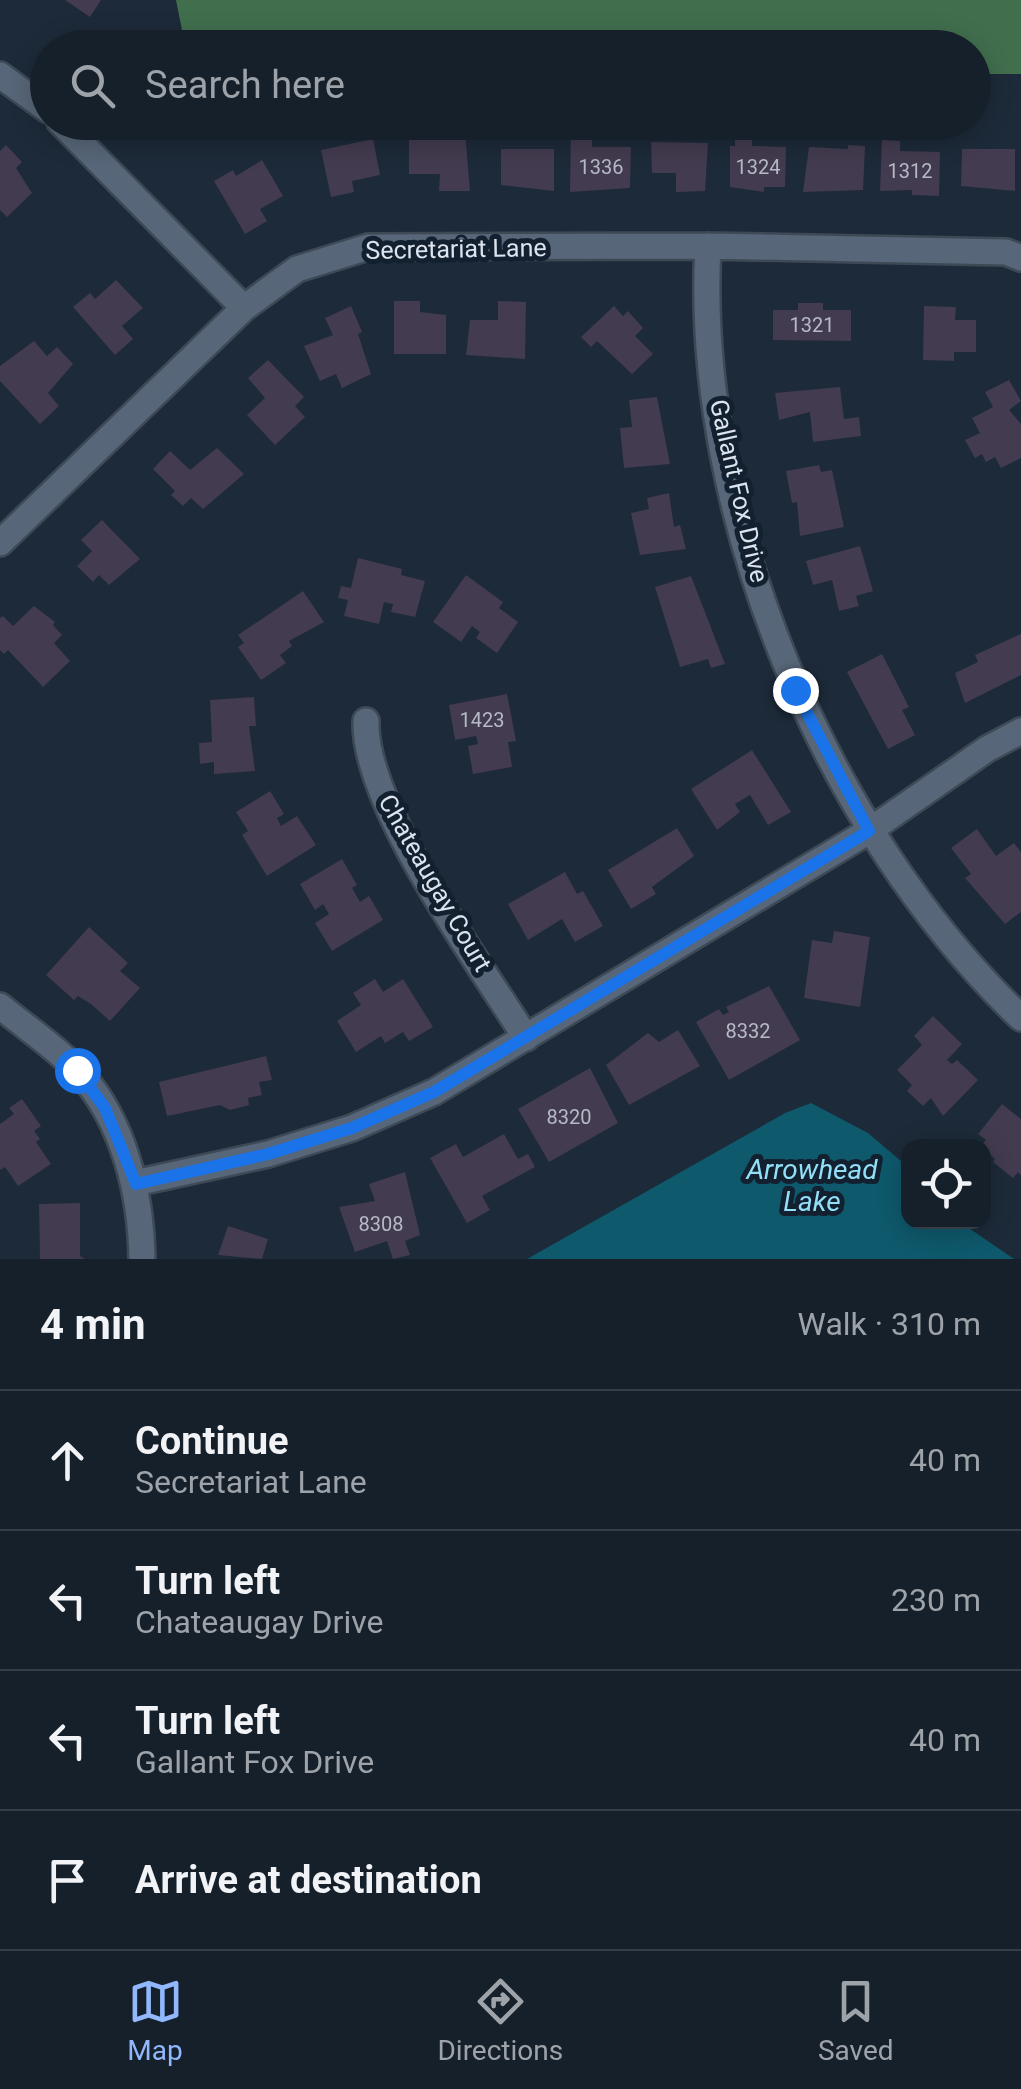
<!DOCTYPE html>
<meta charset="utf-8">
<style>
:root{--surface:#16202b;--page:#1f2833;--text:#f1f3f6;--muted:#9ea3a9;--line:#353e47;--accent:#91b8fd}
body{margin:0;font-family:Roboto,sans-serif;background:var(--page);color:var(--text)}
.controls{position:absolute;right:30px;bottom:30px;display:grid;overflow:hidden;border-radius:20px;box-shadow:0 5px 25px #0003}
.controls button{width:90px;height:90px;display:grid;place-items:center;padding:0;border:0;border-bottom:2px solid var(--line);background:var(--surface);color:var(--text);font:50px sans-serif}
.stop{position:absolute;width:30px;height:30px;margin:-22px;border:8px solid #1a73e8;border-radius:50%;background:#fff}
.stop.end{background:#1a73e8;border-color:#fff;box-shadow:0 2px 10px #0008}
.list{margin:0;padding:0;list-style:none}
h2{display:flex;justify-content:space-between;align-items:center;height:130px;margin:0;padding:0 40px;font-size:42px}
h2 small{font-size:32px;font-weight:400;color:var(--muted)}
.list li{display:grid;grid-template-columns:65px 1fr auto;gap:30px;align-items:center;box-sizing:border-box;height:140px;padding:0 40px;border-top:2px solid var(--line)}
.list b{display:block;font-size:38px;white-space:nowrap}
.list p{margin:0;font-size:32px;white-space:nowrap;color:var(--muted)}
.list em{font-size:32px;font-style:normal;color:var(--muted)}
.icon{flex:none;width:55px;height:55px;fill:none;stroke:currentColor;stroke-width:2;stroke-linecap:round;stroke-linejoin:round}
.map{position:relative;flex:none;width:1021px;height:1259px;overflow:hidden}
.search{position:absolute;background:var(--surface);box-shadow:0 5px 25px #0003;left:30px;right:30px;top:30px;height:110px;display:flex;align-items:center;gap:25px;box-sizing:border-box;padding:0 35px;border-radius:55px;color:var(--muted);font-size:38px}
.sheet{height:690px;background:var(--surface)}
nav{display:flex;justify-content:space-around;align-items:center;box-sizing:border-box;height:140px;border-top:2px solid var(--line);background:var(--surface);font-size:28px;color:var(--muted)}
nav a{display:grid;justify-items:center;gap:5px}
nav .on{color:var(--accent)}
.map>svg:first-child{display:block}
</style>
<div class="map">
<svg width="1021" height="1259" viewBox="0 0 1021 1259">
<rect width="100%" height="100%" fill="#1d2a39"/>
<path fill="#416f4e" d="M176,0H1021V74H974V48L195,47L182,30Z"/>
<path fill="#0e596c" d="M811,1103L868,1133L908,1167V1222H960L1014,1259H527L785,1113Z"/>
<path fill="#433b4f" d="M65,0H101L90,17Z
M409,122H440V131H465L470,191H439L440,174H409Z
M571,122H592V147H631L630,188L570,192Z
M735,135L752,136V146L786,147L785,187H764V192L730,187V146H735Z
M373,139L380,175L352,181L354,192L331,197L321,150Z
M882,140L900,141V151L940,152L939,196L912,195V190L880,191Z
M651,142L708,143L705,191L676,192V173H652Z
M6,145L22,162L16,168L32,193L7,217L0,210V151Z
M848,145L865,146L863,190L803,192L809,147L848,149Z
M501,149H554V191L501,185Z
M962,149H1015V191L961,186Z
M262,160L283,196L260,209L267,221L245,234L214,181L233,170L236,176Z
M116,280L143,308L122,326L133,339L115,355L73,307L90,293L95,299Z
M394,301H420V312L446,315V354H394Z
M498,301L526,302L525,359L466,355L470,320H498Z
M798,303H823V310H851V341L773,340V310H798Z
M351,306L362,332L358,334L371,374L342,388L336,374L320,381L304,346L333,335L325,318Z
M614,306L623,316L628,311L643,328L635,336L653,354L632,374L597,341L591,347L581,337Z
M924,306L956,307L955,320H976V352H954V361L923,360Z
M34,341L47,356L57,347L73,364L48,393L59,406L40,424L0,381V366Z
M268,360L304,397L295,406L305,417L275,445L247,415L265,398L248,378Z
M1009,380L1021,401L1009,410L1021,424V458L1001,468L995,457L986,462L982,454L975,458L965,440L980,433L972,418L993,407L985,392Z
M840,387L844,419L859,417L861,436L813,442L810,412L779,420L775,393Z
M657,397L670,464L624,468L620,428L632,427L629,400Z
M217,448L244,474L203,509L191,498L183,506L171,495L175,491L153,469L170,451L190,470Z
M819,465L821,472L832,470L844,527L800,536L797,502L792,503L786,471Z
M669,493L674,527L680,525L686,549L640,555L631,513L649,509L647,498Z
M102,520L140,559L109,585L99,575L93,582L77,566L92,551L81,540Z
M860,546L873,591L856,596L859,606L839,611L832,580L813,585L806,561Z
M358,558L402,569L401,575L425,581L415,617L391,612L393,604L384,602L379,624L344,616L348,600L338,598L341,586L351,588Z
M466,575L503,602L499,608L518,622L497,653L476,638L480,632L472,626L461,642L433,622Z
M691,576L725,664L711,668L708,659L680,667L655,587Z
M303,591L324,622L289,641L292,646L280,655L286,663L261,680L238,647L244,643L238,635Z
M34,606L55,622L53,625L62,635L54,643L70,661L43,687L8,650L4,654L0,650V618L3,616L13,626Z
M1021,634V675L965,703L955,673L978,662L975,655Z
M882,654L909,707L902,710L915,735L888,749L847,672Z
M507,694L516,741L508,742L512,767L473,774L468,746L478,744L476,736L455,740L449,705Z
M254,697L256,726H249L255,771L214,774V762L200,764L199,743L212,742L210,700Z
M752,750L791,812L768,825L750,795L735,804L740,812L717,830L691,789Z
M270,791L284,814L277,818L281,826L297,816L316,845L267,876L242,835L248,831L236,812Z
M677,828L694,856L652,887L656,894L631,909L608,870Z
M977,829L996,856L1014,843L1021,852V912L1005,924L965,878L971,874L951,848Z
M342,859L357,885L352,888L360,902L369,896L383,920L332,951L315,923L329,914L323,904L315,910L300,884Z
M565,872L577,894L583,891L603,926L575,942L562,919L528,940L508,904Z
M89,927L128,963L120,971L140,988L110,1021L91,1004L78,996L74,1000L46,975Z
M834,931L870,937L860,1007L804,998L812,940L832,943Z
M375,979L383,992L403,979L433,1027L409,1041L403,1032L385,1043L381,1036L356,1052L337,1021L361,1005L353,993Z
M769,986L800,1040L729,1080L696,1022L719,1009L723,1015L729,1012L726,1007Z
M933,1016L962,1044L947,1060L952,1064L957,1060L978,1080L943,1116L931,1098L923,1106L907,1091L912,1085L897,1070L922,1045L914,1036Z
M678,1030L700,1066L629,1105L606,1065L648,1033L659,1042Z
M266,1056L272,1080L259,1082L262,1095L248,1098L249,1105L230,1110L220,1105L167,1116L159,1082Z
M590,1068L618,1123L549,1162L518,1109Z
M22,1099L41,1126L34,1131L40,1139L36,1142L51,1164L18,1186L5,1167L0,1170V1124L14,1114L9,1108Z
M1002,1104L1021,1119V1175L1018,1172L1013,1178L993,1162L995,1159L981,1146L986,1140L978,1134Z
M504,1134L518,1159L528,1154L535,1167L482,1196L490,1210L467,1223L430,1158L456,1144L463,1157Z
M405,1172L420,1235L405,1241L410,1255L393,1259L387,1241L355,1252L339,1207L375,1201L369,1184Z
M80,1203V1256L85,1259H40L39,1204Z
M228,1226L268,1239L262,1259L218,1255Z"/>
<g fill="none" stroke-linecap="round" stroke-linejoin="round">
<defs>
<path id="minor" d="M0,75L48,110
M60,122L244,308
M708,246C693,517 827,832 1021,1018
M0,543L244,308L297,269L368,247L708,246L1006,252L1021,258
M366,721C363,804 480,964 526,1038
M0,1006C25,1027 56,1047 78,1071C124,1121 141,1193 142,1259
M135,1183L268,1154L352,1128L434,1092L869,831L987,749L1021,731"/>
</defs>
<use href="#minor" stroke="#3e4956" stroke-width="30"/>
<use href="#minor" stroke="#576678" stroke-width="25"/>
</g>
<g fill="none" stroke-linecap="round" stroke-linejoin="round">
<path stroke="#1a73e8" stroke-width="12" d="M77,1070L105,1108L136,1184L268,1154L352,1128L434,1092L869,831L795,690"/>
</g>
<g text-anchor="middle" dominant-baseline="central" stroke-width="10" stroke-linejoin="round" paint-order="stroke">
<g font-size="20" fill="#b6bac7">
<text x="601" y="167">1336</text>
<text x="758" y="167">1324</text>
<text x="910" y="171">1312</text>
<text x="812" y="325">1321</text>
<text x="482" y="720">1423</text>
<text x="748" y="1031">8332</text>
<text x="569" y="1117">8320</text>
<text x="381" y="1224">8308</text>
</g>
<g font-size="25" fill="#dce4ef" stroke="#13202f">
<text transform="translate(456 249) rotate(-1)">Secretariat Lane</text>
<text transform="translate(739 491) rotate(77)">Gallant Fox Drive</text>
<text transform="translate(435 883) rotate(60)">Chateaugay Court</text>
</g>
<g font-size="28" font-style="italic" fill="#92dff8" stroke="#13202f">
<text x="812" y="1169">Arrowhead<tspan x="812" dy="32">Lake</tspan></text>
</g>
</g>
</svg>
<div class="controls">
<button><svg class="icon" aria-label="locate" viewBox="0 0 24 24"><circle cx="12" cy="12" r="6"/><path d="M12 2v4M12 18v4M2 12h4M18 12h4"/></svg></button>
</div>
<div class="stop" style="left:77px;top:1070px"></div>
<div class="stop end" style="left:795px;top:690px"></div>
<div class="search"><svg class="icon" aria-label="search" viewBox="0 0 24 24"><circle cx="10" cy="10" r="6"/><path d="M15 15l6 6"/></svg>Search here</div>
</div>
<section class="sheet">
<h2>4 min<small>Walk · 310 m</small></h2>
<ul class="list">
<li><svg class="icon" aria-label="ahead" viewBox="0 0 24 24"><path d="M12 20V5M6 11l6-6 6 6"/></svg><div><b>Continue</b><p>Secretariat Lane</p></div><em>40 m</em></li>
<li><svg class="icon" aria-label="left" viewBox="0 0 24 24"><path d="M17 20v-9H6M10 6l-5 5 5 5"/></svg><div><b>Turn left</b><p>Chateaugay Drive</p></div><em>230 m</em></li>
<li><svg class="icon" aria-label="left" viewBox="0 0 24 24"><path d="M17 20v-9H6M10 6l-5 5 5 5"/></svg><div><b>Turn left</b><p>Gallant Fox Drive</p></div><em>40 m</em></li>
<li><svg class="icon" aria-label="arrive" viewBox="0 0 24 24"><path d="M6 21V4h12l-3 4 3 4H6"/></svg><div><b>Arrive at destination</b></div></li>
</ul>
</section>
<nav>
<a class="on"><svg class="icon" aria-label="map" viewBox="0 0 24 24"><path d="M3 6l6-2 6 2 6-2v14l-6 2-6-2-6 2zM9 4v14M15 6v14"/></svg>Map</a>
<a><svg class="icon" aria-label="directions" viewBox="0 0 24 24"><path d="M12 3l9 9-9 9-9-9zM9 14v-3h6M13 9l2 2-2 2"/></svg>Directions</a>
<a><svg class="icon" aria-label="saved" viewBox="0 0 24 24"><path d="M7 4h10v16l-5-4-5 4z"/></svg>Saved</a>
</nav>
